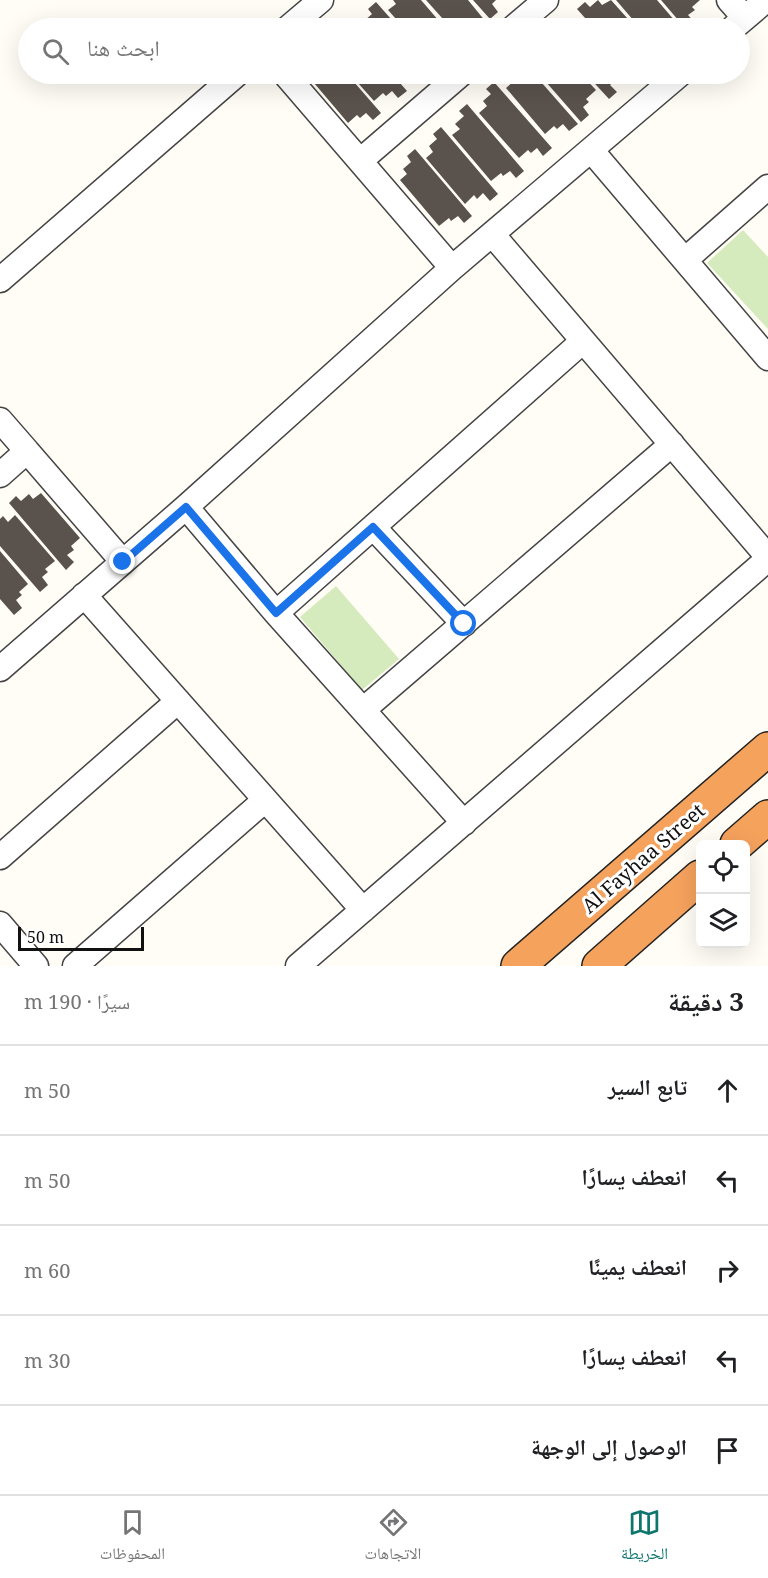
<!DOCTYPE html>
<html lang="ar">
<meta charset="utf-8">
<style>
:root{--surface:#fff;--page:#f2f2f2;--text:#202124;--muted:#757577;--line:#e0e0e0;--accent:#0f766e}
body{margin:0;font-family:"Noto Serif","Noto Naskh Arabic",serif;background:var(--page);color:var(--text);direction:rtl}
.controls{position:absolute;right:18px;bottom:18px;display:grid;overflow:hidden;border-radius:9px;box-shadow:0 6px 24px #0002}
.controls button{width:54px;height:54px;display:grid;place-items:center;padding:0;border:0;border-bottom:2px solid var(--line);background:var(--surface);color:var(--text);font:30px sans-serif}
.scale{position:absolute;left:18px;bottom:15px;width:126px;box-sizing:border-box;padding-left:6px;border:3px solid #111;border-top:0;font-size:16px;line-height:21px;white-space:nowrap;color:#111;-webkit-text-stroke:4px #fff;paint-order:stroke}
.stop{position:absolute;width:18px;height:18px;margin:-14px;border:4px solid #1a73e8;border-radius:50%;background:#fff}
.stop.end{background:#1a73e8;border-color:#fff;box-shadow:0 2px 6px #0008}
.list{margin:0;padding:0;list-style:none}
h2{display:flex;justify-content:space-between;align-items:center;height:78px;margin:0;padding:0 24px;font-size:26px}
h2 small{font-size:20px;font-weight:400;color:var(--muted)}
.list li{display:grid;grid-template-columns:39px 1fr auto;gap:18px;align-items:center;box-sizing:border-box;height:90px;padding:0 24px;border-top:2px solid var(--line)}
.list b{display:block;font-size:22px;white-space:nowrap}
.list em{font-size:20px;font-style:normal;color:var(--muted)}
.icon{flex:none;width:33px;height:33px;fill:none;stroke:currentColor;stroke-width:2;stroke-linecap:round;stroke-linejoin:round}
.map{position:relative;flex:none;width:768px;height:966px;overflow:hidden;direction:ltr}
.search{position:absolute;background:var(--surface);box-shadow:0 6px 24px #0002;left:18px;right:18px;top:18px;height:66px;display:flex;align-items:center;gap:15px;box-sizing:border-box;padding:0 21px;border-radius:33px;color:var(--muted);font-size:22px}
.sheet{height:528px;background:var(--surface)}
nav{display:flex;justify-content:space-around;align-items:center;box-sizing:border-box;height:84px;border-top:2px solid var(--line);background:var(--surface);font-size:16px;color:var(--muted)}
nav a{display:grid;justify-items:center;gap:3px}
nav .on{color:var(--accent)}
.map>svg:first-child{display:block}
</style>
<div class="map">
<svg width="768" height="966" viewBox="0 0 768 966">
<rect width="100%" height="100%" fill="#fffdf5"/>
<path fill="#d5ebbd" d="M743,230L768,257V329L707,263Z
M336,586L399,659L362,690L300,617Z"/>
<path fill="#5a524d" d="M393,0H421L445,28H404L388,10L396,4Z
M426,0H468L486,22L478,28L472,21L465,27L463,24L457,28H451Z
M473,0H496L492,4L498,12L490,19Z
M598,0L602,5L611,0L636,28H594L577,9L585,2L590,7Z
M616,0H657L675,21L667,28H640Z
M661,0H700L692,7L695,10L688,15L695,23L685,28Z
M376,2L399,28H365L368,26L364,21L372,14L368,9Z
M584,22L589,28H577Z
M313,74H347L381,113L373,120L366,113L360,118L357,115L348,123L309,77Z
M350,74H392L407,91L398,98L392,91L386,96L383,93L374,101Z
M513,74H534L578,124L569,131L563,124L557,129L554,126L545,134L506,88L513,82L509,77Z
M539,74H581L596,90L586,99L589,102L583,107L589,115L581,122Z
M586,74H617L614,76L617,79L610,85L617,92L609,99Z
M494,82L552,148L543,156L537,148L531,153L528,150L519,158L479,113L487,106L483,101L491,94L486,89Z
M467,104L524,171L516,178L510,171L503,176L501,173L491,181L452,135L460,129L455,124L464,116L459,111Z
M441,127L498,194L490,201L483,193L477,199L474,195L465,204L426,158L433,152L429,146L437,139L433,134Z
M415,149L472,216L464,223L458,216L451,221L449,218L439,226L400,180L407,174L403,169L411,162L407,156Z
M41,493L80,538L71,546L74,550L67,555L74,562L66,570L9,503L16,496L21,501L29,494L33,499Z
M15,515L55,561L45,569L48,572L42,577L48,585L40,592L0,546V519L3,516L8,522Z
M0,551L28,584L19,592L22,595L16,600L22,608L14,615L0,599Z"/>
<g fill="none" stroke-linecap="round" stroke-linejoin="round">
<defs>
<path id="minor" d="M729,0L745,18
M288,28L321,0
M513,28L546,0
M733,28L766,0
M285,74L452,268
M591,150L768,358
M360,161L461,74
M492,234L768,557
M685,260L768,187
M0,280L237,74
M0,420L27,451
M0,475L27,451L123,562
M186,507L276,613L464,823
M373,527L464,624
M84,595L363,910
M276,613L583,341
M0,669L186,507L452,268L680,74
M363,710L672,444
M0,857L178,701
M0,924L36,966
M75,966L265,800
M298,966L768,559"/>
<path id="highway" d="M737,844L768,817
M518,966L768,749
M599,966L700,877"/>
</defs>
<use href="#minor" stroke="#444" stroke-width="27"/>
<use href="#highway" stroke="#222" stroke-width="36"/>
<use href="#minor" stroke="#fff" stroke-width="24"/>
<use href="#highway" stroke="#f5a25d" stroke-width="33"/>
</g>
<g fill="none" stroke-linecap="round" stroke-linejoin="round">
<path stroke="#1a73e8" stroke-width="8" d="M123,562L186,507L276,613L373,527L464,624"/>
</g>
<g text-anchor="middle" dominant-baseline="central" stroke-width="6" stroke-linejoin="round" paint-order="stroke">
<g font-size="20" fill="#111" stroke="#fff">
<text transform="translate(643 858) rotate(-41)">Al Fayhaa Street</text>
</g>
</g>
</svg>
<div class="controls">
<button><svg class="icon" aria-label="locate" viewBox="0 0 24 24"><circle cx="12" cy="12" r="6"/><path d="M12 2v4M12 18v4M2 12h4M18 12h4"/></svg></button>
<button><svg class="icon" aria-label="layers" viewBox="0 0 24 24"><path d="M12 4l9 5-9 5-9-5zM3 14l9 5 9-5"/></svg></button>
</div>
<div class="scale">50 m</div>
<div class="stop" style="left:464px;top:624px"></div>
<div class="stop end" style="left:123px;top:562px"></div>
<div class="search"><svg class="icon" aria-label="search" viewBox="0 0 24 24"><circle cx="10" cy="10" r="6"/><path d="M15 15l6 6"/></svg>ابحث هنا</div>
</div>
<section class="sheet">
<h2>3 دقيقة<small>سيرًا · 190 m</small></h2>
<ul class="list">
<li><svg class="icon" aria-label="ahead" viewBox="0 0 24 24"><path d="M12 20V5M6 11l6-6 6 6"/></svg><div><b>تابع السير</b></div><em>50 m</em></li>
<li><svg class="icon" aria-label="left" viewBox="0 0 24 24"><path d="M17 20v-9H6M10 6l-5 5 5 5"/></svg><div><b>انعطف يسارًا</b></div><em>50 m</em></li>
<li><svg class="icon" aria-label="right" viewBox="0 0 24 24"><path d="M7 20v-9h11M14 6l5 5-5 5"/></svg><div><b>انعطف يمينًا</b></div><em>60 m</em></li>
<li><svg class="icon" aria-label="left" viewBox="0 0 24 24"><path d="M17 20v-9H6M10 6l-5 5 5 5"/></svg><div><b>انعطف يسارًا</b></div><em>30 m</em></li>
<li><svg class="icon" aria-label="arrive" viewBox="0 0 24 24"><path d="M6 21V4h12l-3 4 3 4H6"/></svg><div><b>الوصول إلى الوجهة</b></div></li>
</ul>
</section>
<nav>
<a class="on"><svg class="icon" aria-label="map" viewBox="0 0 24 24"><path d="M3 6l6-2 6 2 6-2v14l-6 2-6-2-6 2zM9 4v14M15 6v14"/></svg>الخريطة</a>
<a><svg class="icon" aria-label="directions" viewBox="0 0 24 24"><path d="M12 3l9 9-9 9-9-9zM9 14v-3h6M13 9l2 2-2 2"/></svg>الاتجاهات</a>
<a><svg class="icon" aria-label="saved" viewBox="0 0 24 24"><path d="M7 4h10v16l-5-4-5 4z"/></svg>المحفوظات</a>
</nav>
